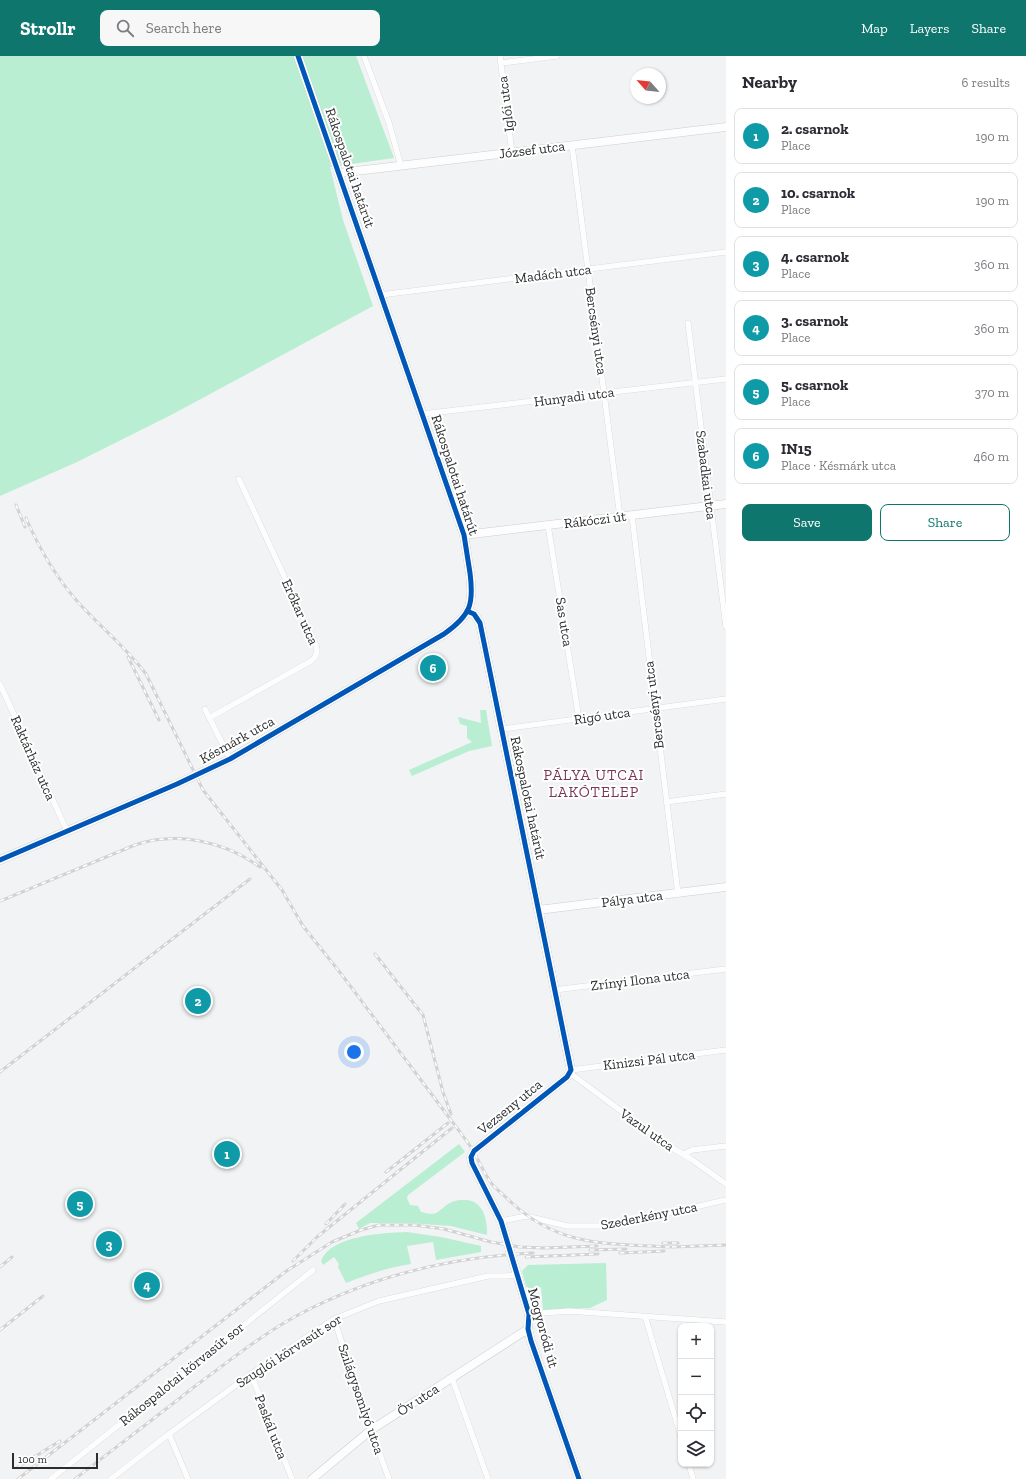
<!DOCTYPE html>
<meta charset="utf-8">
<style>
:root{--surface:#fff;--page:#f7f7f7;--text:#2b2b33;--muted:#7c7c81;--line:#e1e1e2;--accent:#0f766e}
body{margin:0;font-family:"Zilla Slab",serif;background:var(--page);color:var(--text)}
.controls{position:absolute;right:12px;bottom:12px;display:grid;overflow:hidden;border-radius:8px;box-shadow:0 1px 3px #0004}
.controls button{width:36px;height:36px;display:grid;place-items:center;padding:0;border:0;border-bottom:1px solid var(--line);background:var(--surface);color:var(--text);font:20px sans-serif}
.compass{position:absolute;left:630px;top:12px;width:36px;height:36px;border-radius:50%;background:var(--surface);box-shadow:0 1px 3px #0004;rotate:297deg}
.scale{position:absolute;left:12px;bottom:10px;width:86px;box-sizing:border-box;padding-left:4px;border:2px solid #2c2d2e;border-top:0;font-size:11px;line-height:14px;white-space:nowrap;color:#2c2d2e;-webkit-text-stroke:3px #fff;paint-order:stroke}
.you{position:absolute;left:354px;top:996px;width:14px;height:14px;margin:-10px;border:3px solid #fff;border-radius:50%;background:#1a73e8;box-shadow:0 0 0 6px #1a73e833}
.badge{display:grid;place-items:center;width:26px;height:26px;border-radius:50%;background:var(--accent);color:#fff;font-size:13px;font-weight:700}
.pin{position:absolute;translate:-50% -50%;border:2px solid #fff;box-shadow:0 1px 4px #0006}
.list{margin:0;padding:0;list-style:none}
h2{display:flex;justify-content:space-between;align-items:center;height:52px;margin:0;padding:0 16px;font-size:17px}
h2 small{font-size:13px;font-weight:400;color:var(--muted)}
.list li{display:grid;grid-template-columns:26px 1fr auto;gap:12px;align-items:center;box-sizing:border-box;height:56px;margin:0 8px 8px;padding:0 8px;border:1px solid var(--line);border-radius:8px}
.list b{display:block;font-size:15px;white-space:nowrap}
.list p{margin:0;font-size:13px;white-space:nowrap;color:var(--muted)}
.list em{font-size:13px;font-style:normal;color:var(--muted)}
.actions{display:flex;gap:8px;padding:12px 16px}
.actions a{flex:1;padding:9px 0;border:1px solid var(--accent);border-radius:8px;text-align:center;font-size:14px;color:var(--accent)}
.actions .main{background:var(--accent);color:#fff}
.icon{flex:none;width:22px;height:22px;fill:none;stroke:currentColor;stroke-width:2;stroke-linecap:round;stroke-linejoin:round}
.map{position:relative;flex:none;width:726px;height:1423px;overflow:hidden}
header{display:flex;align-items:center;gap:24px;box-sizing:border-box;height:56px;padding:0 20px;background:var(--accent);color:#fff}
header strong{font-size:19px}
nav{display:flex;gap:22px;margin-inline-start:auto;font-size:14px}
.search{width:280px;height:36px;background:var(--page);display:flex;align-items:center;gap:10px;box-sizing:border-box;padding:0 14px;border-radius:8px;color:var(--muted);font-size:15px}
main{display:flex}
aside{flex:1;background:var(--surface)}
.map>svg:first-child{display:block}
</style>
<header>
<strong>Strollr</strong>
<div class="search"><svg class="icon" aria-label="search" viewBox="0 0 24 24"><circle cx="10" cy="10" r="6"/><path d="M15 15l6 6"/></svg>Search here</div>
<nav><a>Map</a><a>Layers</a><a>Share</a></nav>
</header>
<main>
<div class="map">
<svg width="726" height="1423" viewBox="0 0 726 1423">
<rect width="100%" height="100%" fill="#f1f3f5"/>
<path fill="#b9eed2" d="M0,0H356L394,102L330,111L343,164L373,250L171,359L77,406L0,440Z
M480,654H486L492,690L469,695L412,720L409,714L472,686L467,682V670L460,668L458,661L481,667Z
M459,1088L465,1096L408,1139L407,1142L410,1149L418,1150L421,1156C425,1157 432,1159 436,1157C442,1154 446,1148 452,1146C478,1137 488,1156 487,1179L451,1170L407,1167H370L359,1173L356,1167Z
M407,1176L441,1181L481,1190V1196L436,1204L433,1186L407,1190L411,1208C389,1211 366,1219 346,1227L338,1211L339,1208L334,1201L323,1209L321,1205C331,1179 383,1177 407,1176Z
M606,1207L607,1244L590,1252L543,1254L541,1231L530,1233L526,1230L522,1215L528,1209Z"/>
<g fill="none" stroke-linecap="round" stroke-linejoin="round">
<defs>
<path id="street" d="M364,0L389,67L401,110
M500,0L512,97
M501,7L557,0
M572,90L620,461
M380,239L726,196
M688,267L726,571
M422,358L726,323
M632,460L678,838
M548,469L579,663
M0,628L67,775
M205,653L230,703
M209,662L311,605C316,601 318,595 316,589L239,423
M502,673L726,643
M666,746L726,738
M554,934L726,913
M571,1014L726,994
M570,1017L667,1089L691,1103L726,1128
M684,1098L692,1094L726,1090
M501,1165L526,1160L567,1170H602L624,1167L726,1144
M529,1258L569,1255L726,1266
M645,1260L681,1381
M334,1263L371,1374L389,1423
M251,1318L292,1423
M452,1322L488,1423
M169,1378L188,1423
M689,1408L693,1423
M51,1423L313,1214
M111,1423L169,1378L251,1318L334,1263L379,1245L488,1220H506L516,1219"/>
<path id="secondary" d="M339,117L726,71
M464,479L726,448
M467,555L474,558L480,567L571,1014L567,1021L474,1095L471,1101L472,1107L501,1165L529,1258L528,1273L531,1285L579,1423
M0,804L177,728L230,703L444,578C471,559 474,548 470,517C468,504 466,492 464,479L298,0
M538,854L726,831
M312,1423L371,1374L528,1273"/>
</defs>
<use href="#street" stroke="#cdced0" stroke-width="6"/>
<use href="#secondary" stroke="#cdced0" stroke-width="9"/>
<use href="#street" stroke="#fdfdfe" stroke-width="5.5"/>
<use href="#secondary" stroke="#fdfdfe" stroke-width="8"/>
<defs>
<path id="rail" d="M16,449L25,471
M26,462C39,492 55,520 77,545C99,570 126,591 146,618L203,734L282,834L303,870L342,919L460,1076C465,1083 470,1089 474,1096C480,1107 485,1119 492,1128C498,1135 506,1141 512,1147C561,1192 609,1187 670,1191
M128,601L159,664
M0,845L135,789C177,775 224,785 260,811
M375,898L423,959L443,1036L451,1058
M0,1016L250,823
M386,1116L448,1067
M326,1168L345,1148
M663,1187H678
M672,1191L726,1189
M590,1194L626,1193
M620,1197L664,1195
M526,1201L598,1198
M293,1205L317,1181L452,1072
M0,1211L12,1201
M0,1274L43,1240
M18,1411L60,1385
M18,1423L285,1216L332,1186L361,1174L379,1169H414L444,1173L491,1186L520,1191L544,1192L597,1190
M75,1423C115,1392 155,1362 194,1331C228,1306 261,1279 298,1259C371,1220 451,1201 533,1197"/>
</defs>
<use href="#rail" stroke="#d2d2d2" stroke-width="3"/>
<use href="#rail" stroke="#fff" stroke-width="1.5" stroke-dasharray="4.5" stroke-linecap="butt"/>
<defs>
<path id="cycleway" d="M467,555L474,558L480,567L571,1014L567,1021L474,1095L471,1101L472,1107L501,1165L529,1258L528,1273L531,1285L579,1423
M0,804L177,728L230,703L444,578C471,559 474,548 470,517C468,504 466,492 464,479L298,0"/>
</defs>
<use href="#cycleway" stroke="#fff" stroke-width="8"/>
<use href="#cycleway" stroke="#0057b8" stroke-width="5"/>
</g>
<g text-anchor="middle" dominant-baseline="central" stroke-width="4" stroke-linejoin="round" paint-order="stroke">
<g font-size="14" fill="#2c2d2e" stroke="#fff">
<text transform="translate(506 48) rotate(-97)">Iglói utca</text>
<text transform="translate(532 94) rotate(-7)">József utca</text>
<text transform="translate(350 112) rotate(71)">Rákospalotai határút</text>
<text transform="translate(553 218) rotate(-7)">Madách utca</text>
<text transform="translate(596 275) rotate(82)">Bercsényi utca</text>
<text transform="translate(574 341) rotate(-7)">Hunyadi utca</text>
<text transform="translate(455 419) rotate(72)">Rákospalotai határút</text>
<text transform="translate(706 419) rotate(83)">Szabadkai utca</text>
<text transform="translate(595 464) rotate(-7)">Rákóczi út</text>
<text transform="translate(300 556) rotate(66)">Erőkar utca</text>
<text transform="translate(564 566) rotate(81)">Sas utca</text>
<text transform="translate(654 649) rotate(-97)">Bercsényi utca</text>
<text transform="translate(602 660) rotate(-8)">Rigó utca</text>
<text transform="translate(237 684) rotate(-29)">Késmárk utca</text>
<text transform="translate(33 702) rotate(66)">Raktárház utca</text>
<text transform="translate(528 742) rotate(78)">Rákospalotai határút</text>
<text transform="translate(632 843) rotate(-7)">Pálya utca</text>
<text transform="translate(640 924) rotate(-7)">Zrínyi Ilona utca</text>
<text transform="translate(649 1004) rotate(-7)">Kinizsi Pál utca</text>
<text transform="translate(510 1051) rotate(-39)">Vezseny utca</text>
<text transform="translate(647 1074) rotate(35)">Vazul utca</text>
<text transform="translate(649 1160) rotate(-11)">Szederkény utca</text>
<text transform="translate(543 1272) rotate(75)">Mogyoródi út</text>
<text transform="translate(289 1295) rotate(-33)">Szuglói körvasút sor</text>
<text transform="translate(182 1318) rotate(-39)">Rákospalotai körvasút sor</text>
<text transform="translate(361 1343) rotate(71)">Szilágysomlyó utca</text>
<text transform="translate(418 1344) rotate(-33)">Öv utca</text>
<text transform="translate(271 1371) rotate(69)">Paskál utca</text>
</g>
<g font-size="15" letter-spacing="1" fill="#7b3751" stroke="#fff">
<text x="594" y="719">PÁLYA UTCAI<tspan x="594" dy="17">LAKÓTELEP</tspan></text>
</g>
</g>
</svg>
<div class="controls">
<button>+</button>
<button>−</button>
<button><svg class="icon" aria-label="locate" viewBox="0 0 24 24"><circle cx="12" cy="12" r="6"/><path d="M12 2v4M12 18v4M2 12h4M18 12h4"/></svg></button>
<button><svg class="icon" aria-label="layers" viewBox="0 0 24 24"><path d="M12 4l9 5-9 5-9-5zM3 14l9 5 9-5"/></svg></button>
</div>
<svg class="compass" viewBox="-18 -18 36 36"><path d="M0-13l5 13h-10z" fill="#e53935"/><path d="M0 13l5-13h-10z" fill="#7c7c81"/></svg>
<div class="scale">100 m</div>
<div class="you"></div>
<div class="pin badge" style="left:227px;top:1098px;background:#0f9aa8">1</div>
<div class="pin badge" style="left:198px;top:945px;background:#0f9aa8">2</div>
<div class="pin badge" style="left:109px;top:1188px;background:#0f9aa8">3</div>
<div class="pin badge" style="left:147px;top:1229px;background:#0f9aa8">4</div>
<div class="pin badge" style="left:80px;top:1148px;background:#0f9aa8">5</div>
<div class="pin badge" style="left:433px;top:612px;background:#0f9aa8">6</div>
</div>
<aside>
<h2>Nearby<small>6 results</small></h2>
<ul class="list">
<li><span class="badge" style="background:#0f9aa8">1</span><div><b>2. csarnok</b><p>Place</p></div><em>190 m</em></li>
<li><span class="badge" style="background:#0f9aa8">2</span><div><b>10. csarnok</b><p>Place</p></div><em>190 m</em></li>
<li><span class="badge" style="background:#0f9aa8">3</span><div><b>4. csarnok</b><p>Place</p></div><em>360 m</em></li>
<li><span class="badge" style="background:#0f9aa8">4</span><div><b>3. csarnok</b><p>Place</p></div><em>360 m</em></li>
<li><span class="badge" style="background:#0f9aa8">5</span><div><b>5. csarnok</b><p>Place</p></div><em>370 m</em></li>
<li><span class="badge" style="background:#0f9aa8">6</span><div><b>IN15</b><p>Place · Késmárk utca</p></div><em>460 m</em></li>
</ul>
<div class="actions"><a class="main">Save</a><a>Share</a></div>
</aside>
</main>
